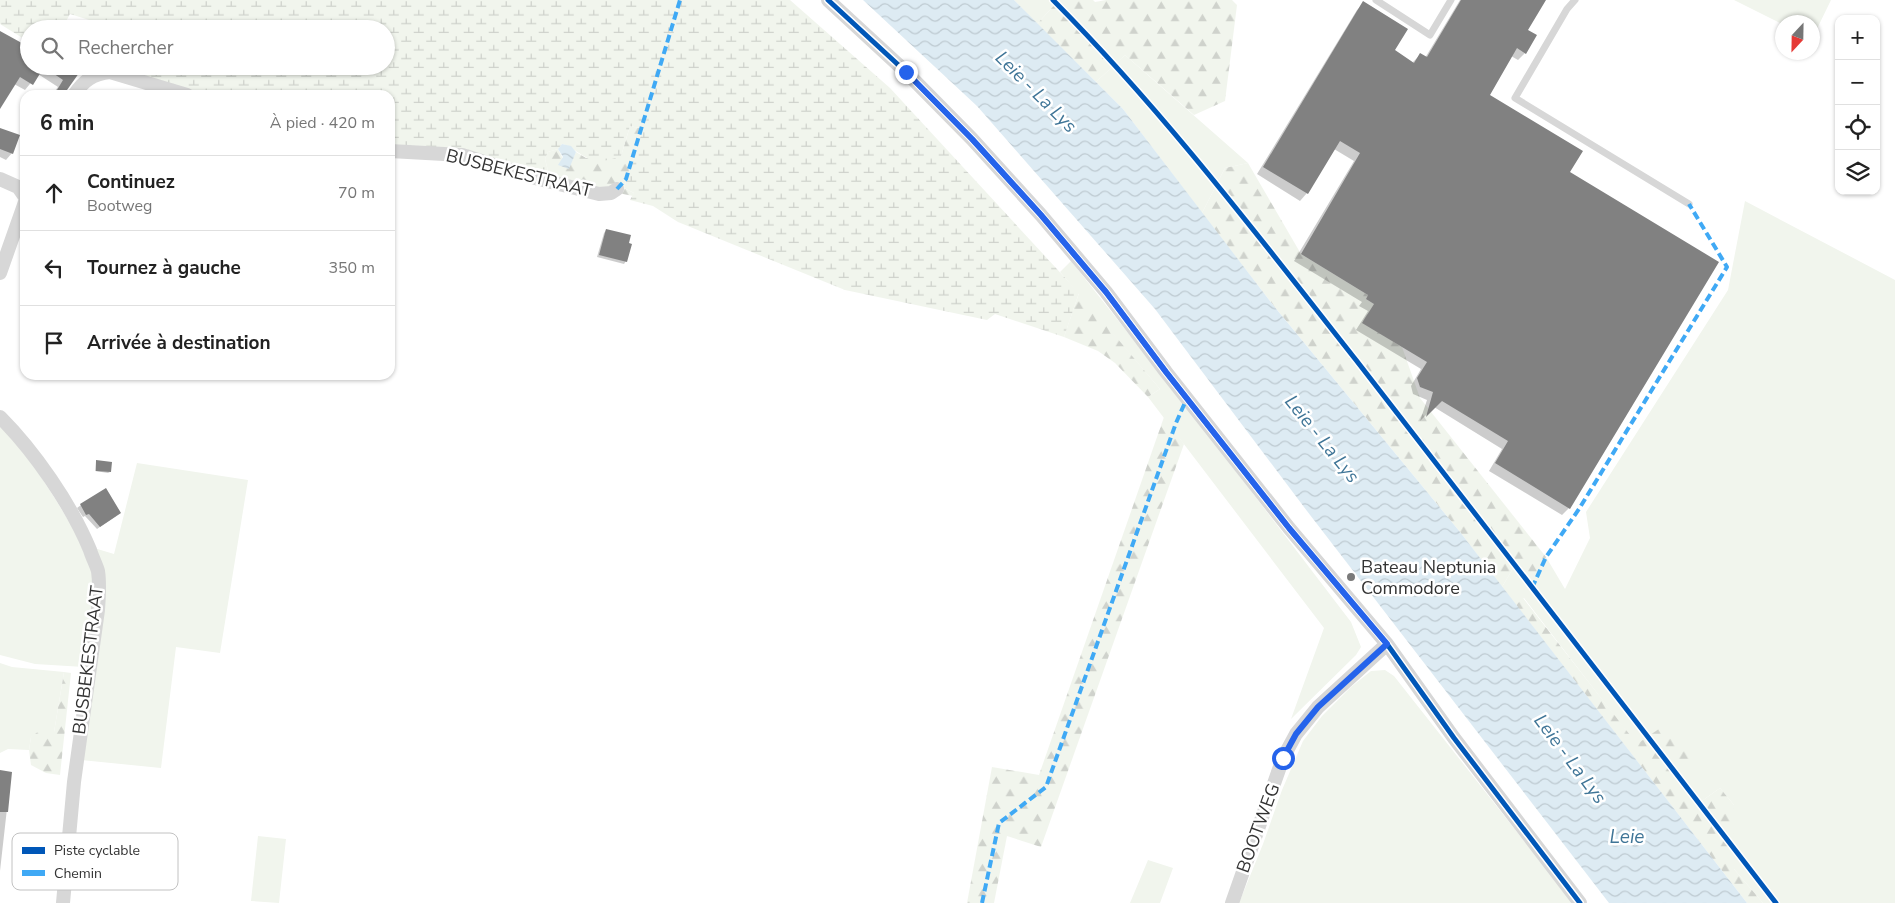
<!DOCTYPE html>
<html lang="fr">
<meta charset="utf-8">
<style>
:root{--surface:#fff;--page:#f2f2f2;--text:#222;--muted:#767676;--line:#e0e0e0}
body{margin:0;font-family:"Nunito Sans",sans-serif;background:var(--page);color:var(--text)}
.controls{position:absolute;right:15px;top:15px;display:grid;overflow:hidden;border-radius:10px;box-shadow:0 1px 4px #0004}
.controls button{width:45px;height:45px;display:grid;place-items:center;padding:0;border:0;border-bottom:1px solid var(--line);background:var(--surface);color:var(--text);font:25px sans-serif}
.compass{position:absolute;left:1775px;top:15px;width:45px;height:45px;border-radius:50%;background:var(--surface);box-shadow:0 1px 4px #0004;rotate:202deg}
.stop{position:absolute;width:15px;height:15px;margin:-11px;border:4px solid #2563eb;border-radius:50%;background:#fff}
.stop.end{background:#2563eb;border-color:#fff;box-shadow:0 1px 5px #0008}
.list{margin:0;padding:0;list-style:none}
h2{display:flex;justify-content:space-between;align-items:center;height:65px;margin:0;padding:0 20px;font-size:21px}
h2 small{font-size:16px;font-weight:400;color:var(--muted)}
.list li{display:grid;grid-template-columns:32px 1fr auto;gap:15px;align-items:center;box-sizing:border-box;height:75px;padding:0 20px;border-top:1px solid var(--line)}
.list b{display:block;font-size:19px;white-space:nowrap}
.list p{margin:0;font-size:16px;white-space:nowrap;color:var(--muted)}
.list em{font-size:16px;font-style:normal;color:var(--muted)}
.icon{flex:none;width:28px;height:28px;fill:none;stroke:currentColor;stroke-width:2;stroke-linecap:round;stroke-linejoin:round}
.map{position:relative;flex:none;width:1895px;height:903px;overflow:hidden}
.search{position:absolute;background:var(--surface);box-shadow:0 1px 4px #0004;left:20px;top:20px;width:375px;height:55px;display:flex;align-items:center;gap:12px;box-sizing:border-box;padding:0 18px;border-radius:28px;color:var(--muted);font-size:19px}
.panel{position:absolute;background:var(--surface);box-shadow:0 1px 4px #0004;left:20px;top:90px;width:375px;height:290px;border-radius:15px}
.map>svg:first-child{display:block}
</style>
<div class="map">
<svg width="1895" height="903" viewBox="0 0 1895 903">
<defs>
<pattern id="forest-firs" width="22" height="20" patternUnits="userSpaceOnUse" patternTransform="scale(1.25)"><rect width="22" height="20" fill="#f1f5ed"/><path d="M5 1l3.5 6h-7zM16 11l3.5 6h-7z" fill="#cfd2cc"/></pattern>
<pattern id="wetland-marsh" width="20" height="14" patternUnits="userSpaceOnUse" patternTransform="scale(1.25)"><rect width="20" height="14" fill="#f1f5ed"/><path d="M1 5h8M5 5V1M11 12h8M15 12V8" fill="none" stroke="#cfd2cc"/></pattern>
<pattern id="water-waves" width="16" height="10" patternUnits="userSpaceOnUse" patternTransform="scale(1.25)"><rect width="16" height="10" fill="#ddebf3"/><path d="M0 5q4-4 8 0t8 0" fill="none" stroke="#becad1"/></pattern>
</defs>
<rect width="100%" height="100%" fill="#fff"/>
<path fill="#f1f5ed" d="M1014,0H1059L1037,24Z
M1734,0H1831L1813,37L1812,22L1782,24Z
M1125,55L1248,163L1225,168L1202,213L1123,109L1096,82Z
M1745,201L1895,280V903H1763L1734,869V805L1720,788L1699,803L1676,773L1669,723L1637,745L1524,598L1516,605L1502,587L1515,565L1532,587L1546,557L1565,589L1590,538L1586,512L1728,290Z
M1071,261L1189,410L1351,622L1361,647L1356,655L1291,719L1324,628L1148,397L1160,389L1060,272Z
M0,424L26,454L54,497L79,538L92,567L93,608L84,667L35,664L0,655Z
M137,463L248,480L220,653L176,647L161,768L81,760L96,643L94,548L114,554Z
M0,663L12,667L64,672L54,732L31,737L29,750L8,749L0,753Z
M1385,670L1394,676L1573,903H1239L1263,844L1282,790L1303,741L1322,716L1351,687L1371,671Z
M258,836L286,839L279,903L251,901Z
M1148,860L1173,868L1160,903H1130Z"/>
<path fill="url(#forest-firs)" d="M1059,0H1093L1095,2L1106,0H1232L1237,5L1225,101L1194,115L1125,55L1096,82L1037,24Z
M630,126L643,129L624,188L634,193L633,196L550,179L545,159L548,152L558,149L568,169L576,152L586,158L621,156Z
M1248,163L1301,254L1368,295L1366,299L1374,304L1363,323L1402,347L1420,398L1546,557L1532,588L1515,565L1502,587L1460,532L1273,305L1202,213L1225,168Z
M1079,293L1160,389L1148,397L1115,363L1098,351L1064,337Z
M1164,417L1184,444L1041,847L1007,836L994,903H967L992,767L1039,775Z
M1523,598L1637,744L1669,722L1694,755L1676,773L1699,803L1720,788L1734,805V869L1763,903H1747L1516,605Z
M64,672L71,673L60,775L46,773L31,765L29,750L31,737L39,731L54,732Z"/>
<path fill="url(#wetland-marsh)" d="M0,0H790L890,88L1079,293L1064,337L995,314L987,320L845,290L678,222L653,206L630,200L634,193L624,188L643,129L630,126L621,156C605,162 594,164 579,153C572,149 571,146 562,144L558,149L548,152L545,159L550,179L390,145V95H195L121,69V66H386V29H118L70,14L62,29H29V42L0,24Z"/>
<path fill="url(#water-waves)" d="M863,0H1014L1123,109L1273,305L1460,532L1747,903H1609L1307,511L1155,309L977,106Z
M562,144L571,146L576,152L569,169L558,165L563,157L558,149Z"/>
<path fill="#0003" d="M1460,0H1545L1526,30L1525,53L1518,60L1511,56L1488,95L1568,173L1569,508L1562,515L1489,471L1502,449L1434,407L1420,421L1427,400L1413,394L1411,386L1421,369L1356,330L1368,311L1359,306L1362,302L1294,261L1354,161L1334,149L1307,193L1300,201L1257,174L1357,10L1364,3L1393,51L1412,63L1420,55L1425,58Z
M0,33L29,66H82L66,89L65,95H52L58,87L38,74L25,90L14,84L0,107Z
M0,129L12,153L6,160L0,157Z
M606,230L626,261L624,264L597,257L604,233Z
M96,461L110,472L108,473L95,471Z
M81,505L116,516L97,529L85,516L83,517L77,508Z
M0,771L11,773L0,871Z"/>
<path fill="#818181" d="M1461,0H1546L1528,30L1537,35L1526,54L1517,48L1490,95L1583,151L1570,172L1719,262L1570,509L1495,463L1508,441L1442,401L1426,417L1433,392L1420,387L1417,378L1427,362L1362,323L1374,304L1366,299L1368,295L1301,254L1360,153L1340,141L1308,194L1263,167L1363,1L1408,29L1395,50L1414,63L1420,53L1427,57Z
M0,31L29,47V66H84L67,90L65,95H54L63,80L44,67L33,85L20,77L0,109Z
M0,128L20,135L13,154L0,149Z
M606,229L631,235L629,243L632,244L627,262L599,255Z
M96,460L112,462L111,472L96,471Z
M106,488L121,513L100,527L89,514L86,515L80,504Z
M0,770L12,772L8,812H0Z"/>
<g fill="none" stroke-linecap="round" stroke-linejoin="round">
<path stroke="#d7d7d7" stroke-width="7" d="M1376,0L1430,35L1451,0
M1575,0L1567,9L1515,98L1689,204"/>
<path stroke="#d7d7d7" stroke-width="14" d="M828,0L906,72L972,139L1041,215L1106,292L1166,372L1289,528L1387,644L1454,738L1580,903
M74,95C84,80 93,74 110,72L187,95
M390,151L462,155L539,179L599,194L611,193L617,189
M0,179L18,187L25,197
M0,273L25,202
M0,417C34,451 71,504 90,550C92,557 96,564 98,571C100,584 99,597 98,610L74,782L63,903
M1232,903L1283,758L1296,734L1318,707L1387,644"/>
<path stroke="#3fa9f5" stroke-width="4" stroke-dasharray="8 4" stroke-linecap="butt" d="M617,189L626,179L680,0
M1532,588L1546,557L1579,509L1727,267L1689,204
M982,903L999,823L1046,787L1176,423L1187,398"/>
<defs>
<path id="cycleway" d="M828,0L906,72L972,139L1041,215L1106,292L1166,372L1289,528L1387,644L1454,738L1580,903
M1053,0C1164,112 1259,237 1356,360C1497,540 1636,722 1776,903"/>
</defs>
<use href="#cycleway" stroke="#fff" stroke-width="8"/>
<use href="#cycleway" stroke="#0057b8" stroke-width="5"/>
</g>
<g fill="none" stroke-linecap="round" stroke-linejoin="round">
<path stroke="#2563eb" stroke-width="6" d="M906,72L972,139L1041,215L1106,292L1166,372L1289,528L1387,644L1318,707L1296,734L1283,758"/>
</g>
<circle fill="#7a7a7a" stroke="#fff" stroke-width="2" cx="1351" cy="577" r="5"/>
<g text-anchor="middle" dominant-baseline="central" stroke-width="5" stroke-linejoin="round" paint-order="stroke">
<g font-size="18" fill="#333" stroke="#fff">
<text transform="translate(519 173) rotate(14)">BUSBEKESTRAAT</text>
<text transform="translate(88 660) rotate(-83)">BUSBEKESTRAAT</text>
<text transform="translate(1258 828) rotate(-70)">BOOTWEG</text>
</g>
<g font-size="18" fill="#333" stroke="#fff" text-anchor="start">
<text x="1361" y="567">Bateau Neptunia<tspan x="1361" dy="21">Commodore</tspan></text>
</g>
<g font-size="19" font-style="italic" fill="#3f7597" stroke="#fff">
<text transform="translate(1036 92) rotate(45)">Leie - La Lys</text>
<text transform="translate(1322 439) rotate(51)">Leie - La Lys</text>
<text transform="translate(1570 759) rotate(53)">Leie - La Lys</text>
<text x="1627" y="837">Leie</text>
</g>
</g>
<rect x="12" y="833" width="166" height="57" rx="8" fill="#fff" stroke="#c2c2c2" stroke-width="1"/>
<rect x="22" y="847" width="23" height="7" fill="#0057b8"/>
<rect x="22" y="870" width="23" height="6" fill="#3fa9f5"/>
<g font-size="14" fill="#333">
<text x="54" y="855">Piste cyclable</text>
<text x="54" y="878">Chemin</text>
</g>
</svg>
<div class="controls">
<button>+</button>
<button>−</button>
<button><svg class="icon" aria-label="locate" viewBox="0 0 24 24"><circle cx="12" cy="12" r="6"/><path d="M12 2v4M12 18v4M2 12h4M18 12h4"/></svg></button>
<button><svg class="icon" aria-label="layers" viewBox="0 0 24 24"><path d="M12 4l9 5-9 5-9-5zM3 14l9 5 9-5"/></svg></button>
</div>
<svg class="compass" viewBox="-18 -18 36 36"><path d="M0-13l5 13h-10z" fill="#e53935"/><path d="M0 13l5-13h-10z" fill="#767676"/></svg>
<div class="stop" style="left:1283px;top:758px"></div>
<div class="stop end" style="left:906px;top:72px"></div>
<div class="search"><svg class="icon" aria-label="search" viewBox="0 0 24 24"><circle cx="10" cy="10" r="6"/><path d="M15 15l6 6"/></svg>Rechercher</div>
<section class="panel">
<h2>6 min<small>À pied · 420 m</small></h2>
<ul class="list">
<li><svg class="icon" aria-label="ahead" viewBox="0 0 24 24"><path d="M12 20V5M6 11l6-6 6 6"/></svg><div><b>Continuez</b><p>Bootweg</p></div><em>70 m</em></li>
<li><svg class="icon" aria-label="left" viewBox="0 0 24 24"><path d="M17 20v-9H6M10 6l-5 5 5 5"/></svg><div><b>Tournez à gauche</b></div><em>350 m</em></li>
<li><svg class="icon" aria-label="arrive" viewBox="0 0 24 24"><path d="M6 21V4h12l-3 4 3 4H6"/></svg><div><b>Arrivée à destination</b></div></li>
</ul>
</section>
</div>
